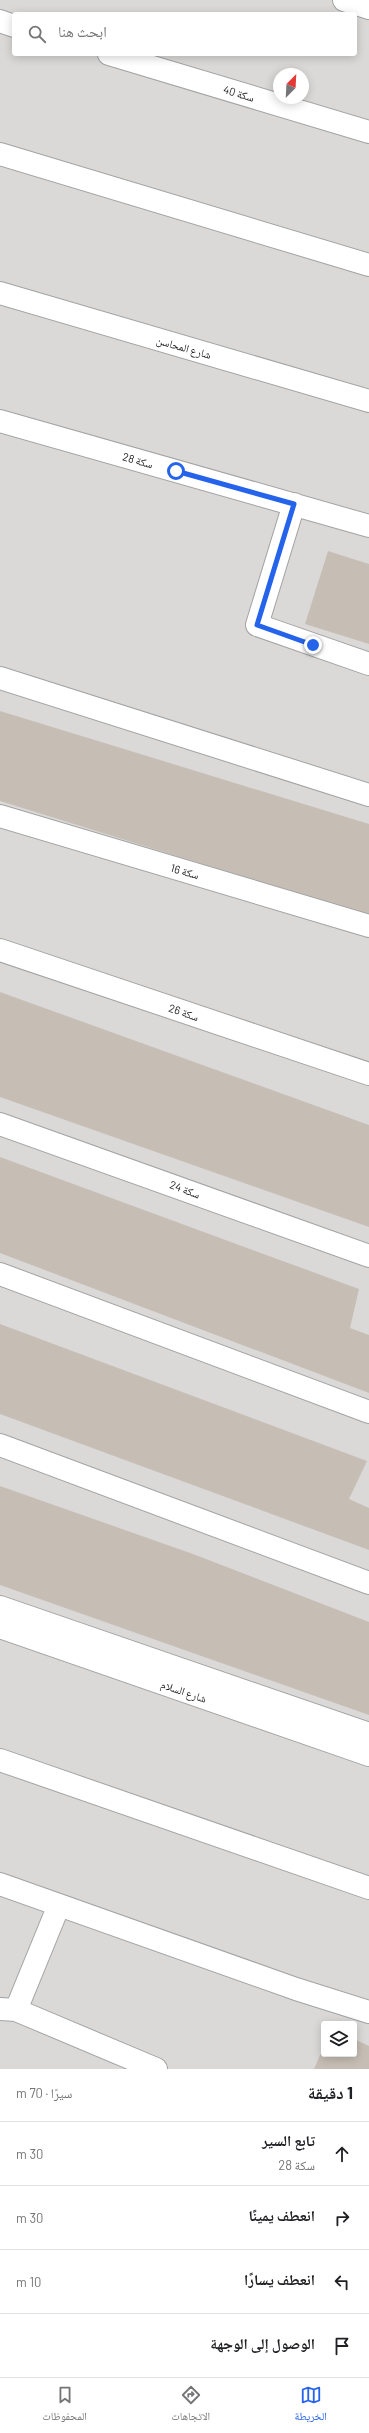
<!DOCTYPE html>
<html lang="ar">
<meta charset="utf-8">
<style>
:root{--surface:#fff;--page:#f2f2f2;--text:#202124;--muted:#757577;--line:#e0e0e0;--accent:#2563eb}
body{margin:0;font-family:Barlow,"Noto Naskh Arabic",sans-serif;background:var(--page);color:var(--text);direction:rtl}
.controls{position:absolute;right:12px;bottom:12px;display:grid;overflow:hidden;border-radius:4px;box-shadow:0 2px 10px #0003}
.controls button{width:36px;height:36px;display:grid;place-items:center;padding:0;border:0;border-bottom:1px solid var(--line);background:var(--surface);color:var(--text);font:20px sans-serif}
.compass{position:absolute;left:273px;top:68px;width:36px;height:36px;border-radius:50%;background:var(--surface);box-shadow:0 2px 10px #0003;rotate:24deg}
.stop{position:absolute;width:12px;height:12px;margin:-9px;border:3px solid #2563eb;border-radius:50%;background:#fff}
.stop.end{background:#2563eb;border-color:#fff;box-shadow:0 1px 4px #0008}
.list{margin:0;padding:0;list-style:none}
h2{display:flex;justify-content:space-between;align-items:center;height:52px;margin:0;padding:0 16px;font-size:17px}
h2 small{font-size:13px;font-weight:400;color:var(--muted)}
.list li{display:grid;grid-template-columns:26px 1fr auto;gap:12px;align-items:center;box-sizing:border-box;height:64px;padding:0 16px;border-top:1px solid var(--line)}
.list b{display:block;font-size:15px;white-space:nowrap}
.list p{margin:0;font-size:13px;white-space:nowrap;color:var(--muted)}
.list em{font-size:13px;font-style:normal;color:var(--muted)}
.icon{flex:none;width:22px;height:22px;fill:none;stroke:currentColor;stroke-width:2;stroke-linecap:round;stroke-linejoin:round}
.map{position:relative;flex:none;width:369px;height:2069px;overflow:hidden;direction:ltr}
.search{position:absolute;background:var(--surface);box-shadow:0 2px 10px #0003;left:12px;right:12px;top:12px;height:44px;display:flex;align-items:center;gap:10px;box-sizing:border-box;padding:0 14px;border-radius:4px;color:var(--muted);font-size:15px}
.sheet{height:308px;background:var(--surface)}
nav{display:flex;justify-content:space-around;align-items:center;box-sizing:border-box;height:56px;border-top:1px solid var(--line);background:var(--surface);font-size:11px;color:var(--muted)}
nav a{display:grid;justify-items:center;gap:2px}
nav .on{color:var(--accent)}
.map>svg:first-child{display:block}
</style>
<div class="map">
<svg width="369" height="2069" viewBox="0 0 369 2069">
<rect width="100%" height="100%" fill="#eeebe0"/>
<path fill="#dad9d8" fill-rule="evenodd" d="M0,0H369V2069H0ZM14,14H355V54H14ZM279,74H303V98H279ZM324,2024H354V2054H324Z"/>
<path fill="#c6beb4" d="M328,551L369,564V644L305,624Z
M0,711L369,824V916L0,801Z
M0,992L369,1125V1227L0,1097Z
M0,1157L359,1289L350,1328L369,1335V1393L0,1253Z
M0,1324L367,1461L349,1499L369,1508V1550L0,1414Z
M0,1486L193,1554L369,1622V1715L0,1585Z
M354,2039L369,2046V2069H314L324,2046V2054H354Z"/>
<g fill="none" stroke-linecap="round" stroke-linejoin="round">
<defs>
<path id="minor" d="M344,0L369,8
M0,21L14,26
M109,54L369,132
M0,154L369,265
M0,293L369,401
M0,421L369,526
M294,504L257,625L369,664
M0,678L369,795
M0,816L369,926
M0,950L369,1074
M0,1124L369,1256
M0,1274L369,1412
M0,1445L369,1583
M0,1760L369,1888
M0,1884L296,1989L369,2012
M0,2009L16,2010L156,2069
M16,2010L59,1905"/>
<path id="tertiary" d="M0,1607L369,1734
M0,1627L369,1755"/>
</defs>
<use href="#minor" stroke="#a3a3a3" stroke-width="24"/>
<use href="#tertiary" stroke="#a3a3a3" stroke-width="24"/>
<use href="#minor" stroke="#fff" stroke-width="22"/>
<use href="#tertiary" stroke="#fff" stroke-width="22"/>
</g>
<g fill="none" stroke-linecap="round" stroke-linejoin="round">
<path stroke="#2563eb" stroke-width="5" d="M176,471L294,504L257,625L313,645"/>
</g>
<g text-anchor="middle" dominant-baseline="central" stroke-width="3" stroke-linejoin="round" paint-order="stroke">
<g font-size="11" fill="#1c1c1c" stroke="#fff">
<text transform="translate(239 93) rotate(17)">سكة 40</text>
<text transform="translate(184 347) rotate(16)">شارع المحاسن</text>
<text transform="translate(138 460) rotate(16)">سكة 28</text>
<text transform="translate(185 871) rotate(16)">سكة 16</text>
<text transform="translate(184 1012) rotate(19)">سكة 26</text>
<text transform="translate(185 1189) rotate(20)">سكة 24</text>
<text transform="translate(184 1691) rotate(19)">شارع السلام</text>
</g>
</g>
</svg>
<div class="controls">
<button><svg class="icon" aria-label="layers" viewBox="0 0 24 24"><path d="M12 4l9 5-9 5-9-5zM3 14l9 5 9-5"/></svg></button>
</div>
<svg class="compass" viewBox="-18 -18 36 36"><path d="M0-13l5 13h-10z" fill="#e53935"/><path d="M0 13l5-13h-10z" fill="#757577"/></svg>
<div class="stop" style="left:176px;top:471px"></div>
<div class="stop end" style="left:313px;top:645px"></div>
<div class="search"><svg class="icon" aria-label="search" viewBox="0 0 24 24"><circle cx="10" cy="10" r="6"/><path d="M15 15l6 6"/></svg>ابحث هنا</div>
</div>
<section class="sheet">
<h2>1 دقيقة<small>سيرًا · 70 m</small></h2>
<ul class="list">
<li><svg class="icon" aria-label="ahead" viewBox="0 0 24 24"><path d="M12 20V5M6 11l6-6 6 6"/></svg><div><b>تابع السير</b><p>سكة 28</p></div><em>30 m</em></li>
<li><svg class="icon" aria-label="right" viewBox="0 0 24 24"><path d="M7 20v-9h11M14 6l5 5-5 5"/></svg><div><b>انعطف يمينًا</b></div><em>30 m</em></li>
<li><svg class="icon" aria-label="left" viewBox="0 0 24 24"><path d="M17 20v-9H6M10 6l-5 5 5 5"/></svg><div><b>انعطف يسارًا</b></div><em>10 m</em></li>
<li><svg class="icon" aria-label="arrive" viewBox="0 0 24 24"><path d="M6 21V4h12l-3 4 3 4H6"/></svg><div><b>الوصول إلى الوجهة</b></div></li>
</ul>
</section>
<nav>
<a class="on"><svg class="icon" aria-label="map" viewBox="0 0 24 24"><path d="M3 6l6-2 6 2 6-2v14l-6 2-6-2-6 2zM9 4v14M15 6v14"/></svg>الخريطة</a>
<a><svg class="icon" aria-label="directions" viewBox="0 0 24 24"><path d="M12 3l9 9-9 9-9-9zM9 14v-3h6M13 9l2 2-2 2"/></svg>الاتجاهات</a>
<a><svg class="icon" aria-label="saved" viewBox="0 0 24 24"><path d="M7 4h10v16l-5-4-5 4z"/></svg>المحفوظات</a>
</nav>
